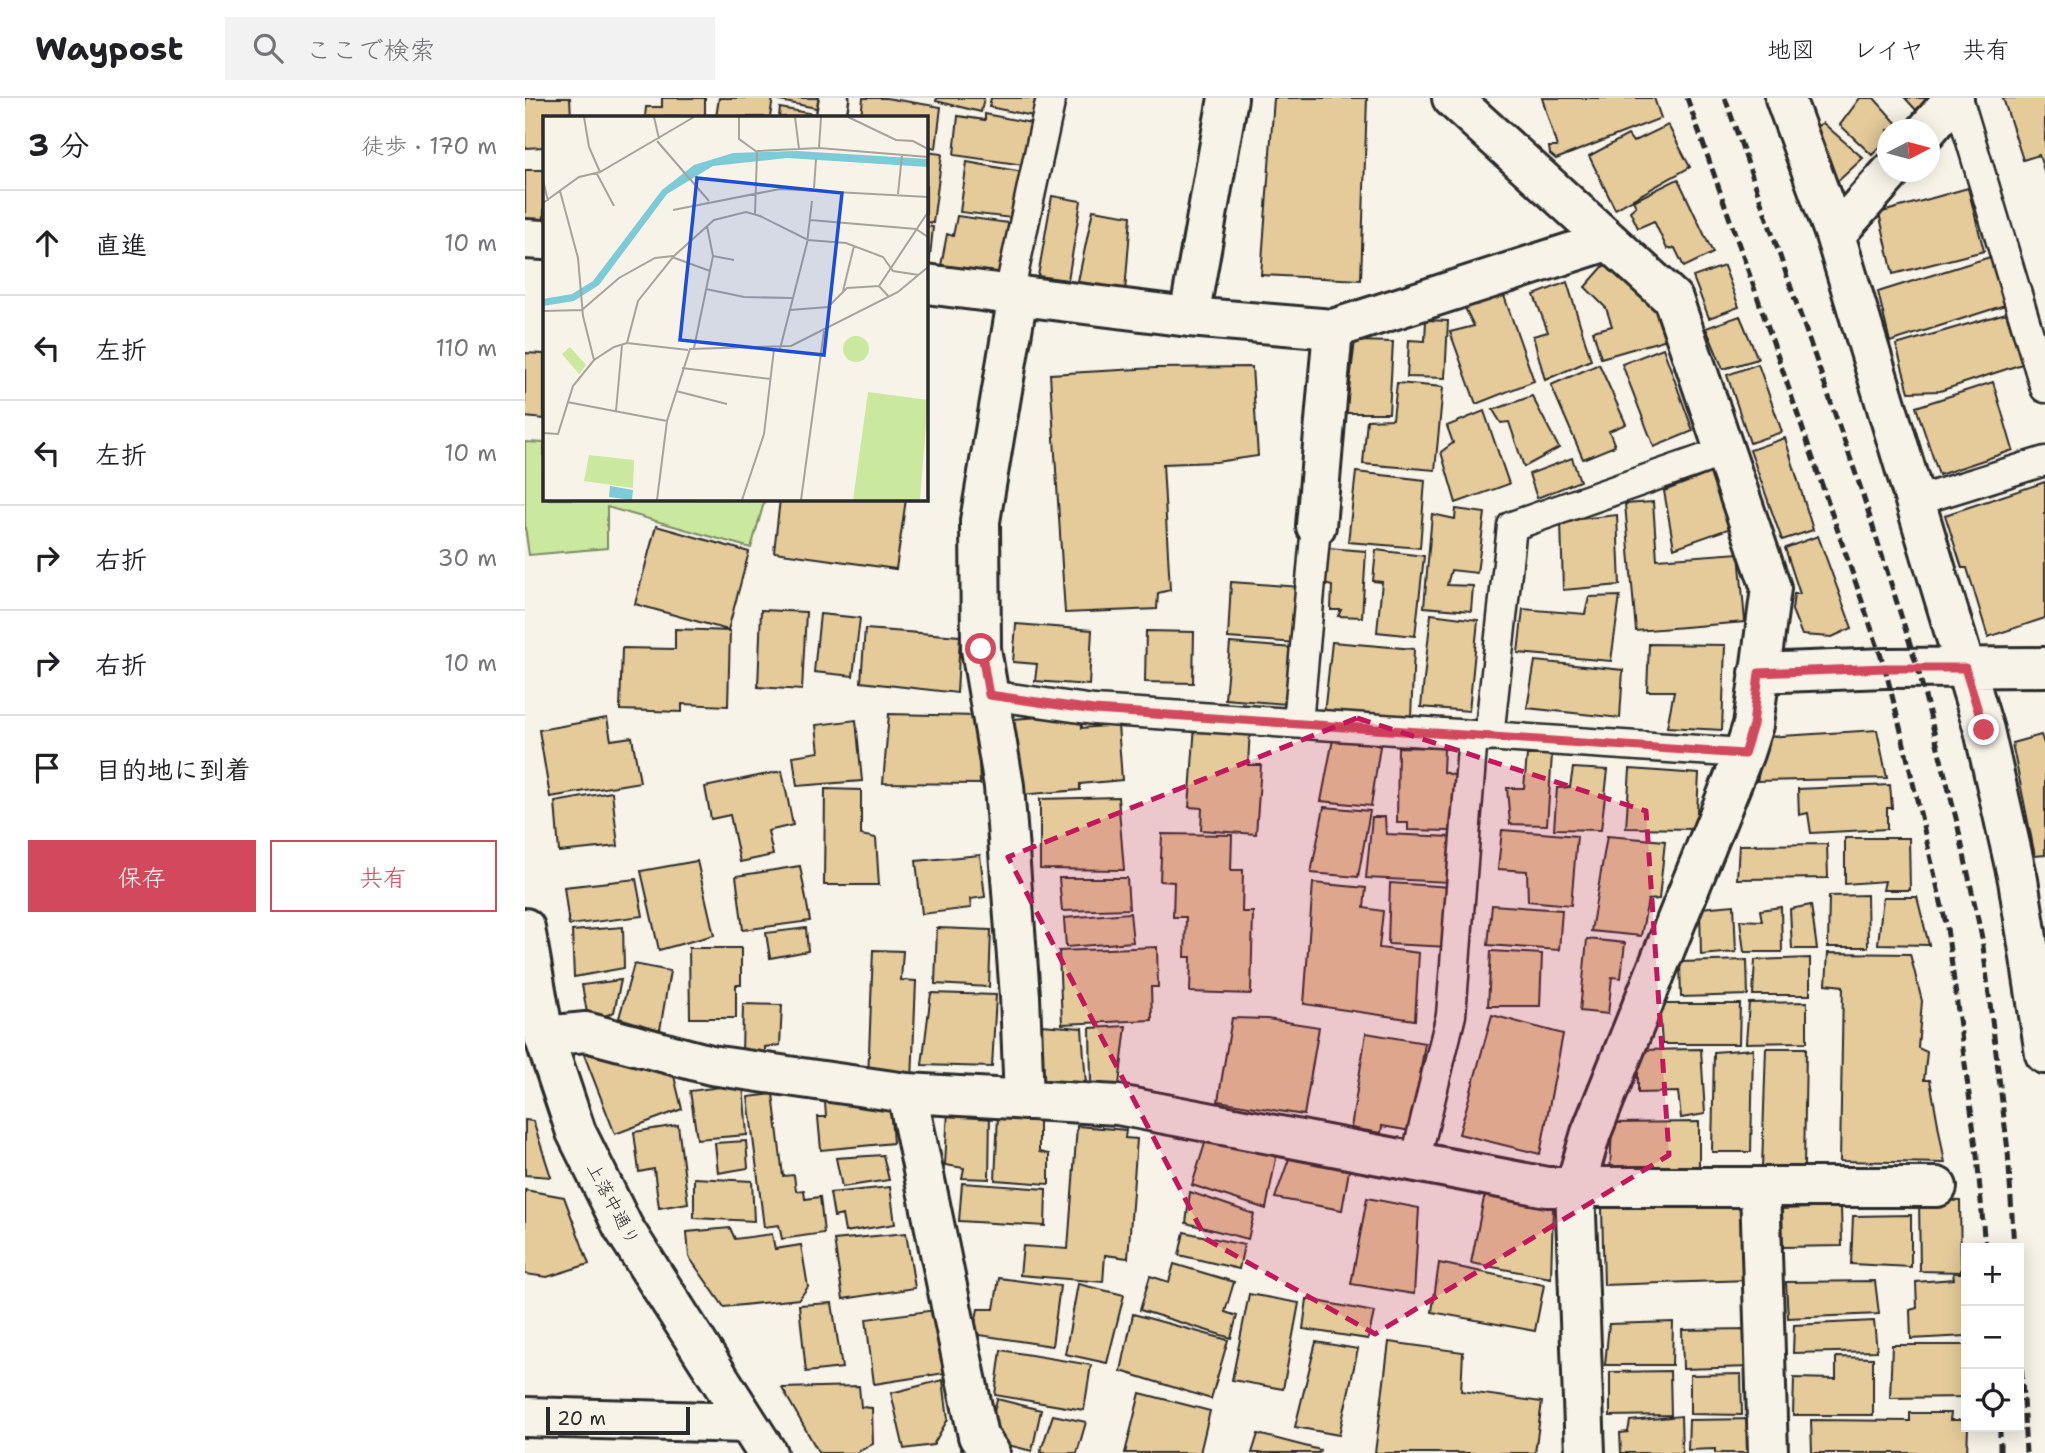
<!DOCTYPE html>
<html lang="ja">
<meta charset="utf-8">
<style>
:root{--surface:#fff;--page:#f2f2f2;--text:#202124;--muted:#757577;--line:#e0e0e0;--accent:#d1495b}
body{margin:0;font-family:"Shantell Sans","Klee One",sans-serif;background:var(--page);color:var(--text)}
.controls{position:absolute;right:21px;bottom:21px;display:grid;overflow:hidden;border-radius:0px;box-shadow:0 4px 18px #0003}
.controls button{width:63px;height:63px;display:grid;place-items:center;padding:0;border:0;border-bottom:2px solid var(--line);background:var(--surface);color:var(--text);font:35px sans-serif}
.compass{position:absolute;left:1352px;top:21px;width:63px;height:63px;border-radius:50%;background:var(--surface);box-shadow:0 4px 18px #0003;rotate:84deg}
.scale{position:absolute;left:21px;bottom:18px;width:144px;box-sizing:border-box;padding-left:7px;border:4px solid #2b2b2b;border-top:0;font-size:19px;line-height:24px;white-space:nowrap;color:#2b2b2b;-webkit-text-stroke:5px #f7f3e8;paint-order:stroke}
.stop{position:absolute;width:21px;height:21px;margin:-16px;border:5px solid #d1495b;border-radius:50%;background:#fff}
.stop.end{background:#d1495b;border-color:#fff;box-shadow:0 2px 7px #0008}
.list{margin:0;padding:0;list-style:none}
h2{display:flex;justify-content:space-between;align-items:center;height:91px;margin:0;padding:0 28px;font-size:30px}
h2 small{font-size:23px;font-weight:400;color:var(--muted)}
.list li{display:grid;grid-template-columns:46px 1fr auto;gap:21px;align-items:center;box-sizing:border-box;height:105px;padding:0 28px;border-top:2px solid var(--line)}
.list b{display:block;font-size:26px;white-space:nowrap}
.list em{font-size:23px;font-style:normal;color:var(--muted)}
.actions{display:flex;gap:14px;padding:21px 28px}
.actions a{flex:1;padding:16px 0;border:2px solid var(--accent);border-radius:0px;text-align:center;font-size:24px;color:var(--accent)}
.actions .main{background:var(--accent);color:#fff}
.icon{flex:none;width:38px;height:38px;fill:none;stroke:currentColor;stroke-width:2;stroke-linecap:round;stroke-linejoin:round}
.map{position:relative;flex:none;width:1520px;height:1355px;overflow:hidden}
header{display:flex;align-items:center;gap:42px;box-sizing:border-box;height:98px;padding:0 35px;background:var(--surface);border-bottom:2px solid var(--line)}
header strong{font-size:33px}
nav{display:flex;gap:38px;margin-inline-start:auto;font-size:24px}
.search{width:490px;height:63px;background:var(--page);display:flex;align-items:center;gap:18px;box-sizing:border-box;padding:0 24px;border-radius:0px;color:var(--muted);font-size:26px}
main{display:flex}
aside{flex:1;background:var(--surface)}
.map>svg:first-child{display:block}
</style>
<header>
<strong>Waypost</strong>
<div class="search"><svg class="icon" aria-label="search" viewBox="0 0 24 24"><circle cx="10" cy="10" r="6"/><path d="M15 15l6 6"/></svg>ここで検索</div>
<nav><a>地図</a><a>レイヤ</a><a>共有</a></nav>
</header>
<main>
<aside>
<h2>3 分<small>徒歩 · 170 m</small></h2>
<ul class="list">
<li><svg class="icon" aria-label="ahead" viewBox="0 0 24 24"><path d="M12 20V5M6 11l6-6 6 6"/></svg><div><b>直進</b></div><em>10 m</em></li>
<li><svg class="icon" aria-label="left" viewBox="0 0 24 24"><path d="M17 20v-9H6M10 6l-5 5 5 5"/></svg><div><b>左折</b></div><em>110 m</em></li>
<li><svg class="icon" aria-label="left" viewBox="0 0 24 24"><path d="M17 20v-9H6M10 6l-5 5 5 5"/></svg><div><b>左折</b></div><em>10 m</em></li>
<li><svg class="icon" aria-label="right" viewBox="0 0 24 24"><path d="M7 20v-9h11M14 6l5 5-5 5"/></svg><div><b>右折</b></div><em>30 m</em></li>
<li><svg class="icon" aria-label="right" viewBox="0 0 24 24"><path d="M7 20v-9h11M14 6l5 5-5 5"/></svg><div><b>右折</b></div><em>10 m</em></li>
<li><svg class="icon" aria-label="arrive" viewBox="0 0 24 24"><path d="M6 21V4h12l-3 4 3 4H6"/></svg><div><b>目的地に到着</b></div></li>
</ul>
<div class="actions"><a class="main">保存</a><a>共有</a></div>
</aside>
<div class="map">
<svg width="1520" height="1355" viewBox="0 0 1520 1355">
<rect width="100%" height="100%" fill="#f7f3e8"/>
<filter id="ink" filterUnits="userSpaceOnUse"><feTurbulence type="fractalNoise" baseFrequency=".0143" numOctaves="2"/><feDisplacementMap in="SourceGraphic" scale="14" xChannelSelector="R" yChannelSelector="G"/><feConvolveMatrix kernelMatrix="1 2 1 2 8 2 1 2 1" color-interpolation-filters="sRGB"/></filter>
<g filter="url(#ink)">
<path fill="#cbe89f" stroke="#7b8a65" stroke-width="2" d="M0,344L19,345V401H240L226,450L82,409V450L4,457L0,429Z"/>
<path fill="#e5cb9a" stroke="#2b2b2b" stroke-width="2" d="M0,0H45L46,19H19V49L0,50Z
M137,0H180V19H120L121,9H137Z
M194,0H248L245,19H191Z
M254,0H299L297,11L254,3Z
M338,0H361L416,9L411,50L401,48V19H336Z
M412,0H459L456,14L411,3Z
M466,0H511L508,18L464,9Z
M749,0H842L836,182L736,177Z
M1017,0H1129L1136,20L1031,61L1025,56L1024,49H1032Z
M1335,0H1349L1374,28L1371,32H1363V41L1347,57L1315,27Z
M1380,0H1403L1391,12Z
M1478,0H1520V76L1514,57L1498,62Z
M255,10L294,17V19H254Z
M460,16L511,26L506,68L429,57L433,18L460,22Z
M1298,25L1338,60L1309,87L1289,30Z
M1143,27L1165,69L1090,111L1064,58L1103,37L1108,44Z
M401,54L417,56L408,125L401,124Z
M442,64L503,75L495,121L435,114Z
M0,72H19V127H0Z
M1153,81L1188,155L1159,169L1150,150L1142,151L1129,123L1113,130L1105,113L1111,108L1108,103Z
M1443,90L1459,153L1368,176L1354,115Z
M527,98L556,103L543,182L513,178Z
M568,112L606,118L600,194L552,188Z
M432,118L491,126L484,183L415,173L422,136L428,138Z
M401,128L408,129L404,169H401Z
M1465,159L1480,207L1365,244L1353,194Z
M1083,163L1133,210L1142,241L1076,260L1068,233L1087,228L1081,210L1060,189Z
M1199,168L1214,209L1184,220L1168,179Z
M1042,184L1066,262L1020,282L1008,238L1023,234L1009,197Z
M978,195L1009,283L951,306L925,234L949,228L939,208Z
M1481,215L1497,266L1415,293L1384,294L1371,247Z
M1215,218L1233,261L1198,271L1181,230Z
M901,222L923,223L920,280L882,279L884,242L900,243Z
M830,243L868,244L864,315H821Z
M1138,250L1168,333L1129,349L1097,266Z
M0,255L19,256V321L0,319Z
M1074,266L1101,326L1084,333L1090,348L1058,361L1026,287Z
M1233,266L1257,334L1225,345L1202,277Z
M727,269L733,358L691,364L638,366L645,492L633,495L632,511L540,515L525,276L631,270Z
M1468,284L1488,352L1414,377L1391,309Z
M872,285L918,289L910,372L838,366L842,322L868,321Z
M1007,298L1034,350L999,369L984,324L976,325L968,312Z
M959,313L984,386L931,405L916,354L928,345L922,328Z
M1260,340L1288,432L1257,442L1225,352Z
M1047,360L1055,383L1012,400L1004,376Z
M831,374L900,382L895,450L823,444Z
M1186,375L1206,430L1149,450L1139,393Z
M1520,384V520L1463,539L1442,470H1437L1420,417Z
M255,401H381L371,471L249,454Z
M1128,404L1132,461L1214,455L1220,524L1111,533L1100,406Z
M931,411L960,415L952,475L926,472L922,487L948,488L946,513L899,509L907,416L930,421Z
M1092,417L1095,487L1038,492L1036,423Z
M131,428L224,454L203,532L110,506Z
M1293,438L1327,530L1307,539L1277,537L1267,512L1269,496H1275L1260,450Z
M802,450L841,453L837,519L813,518L816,512H806L807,488L799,486Z
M851,452L899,458L890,538L852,534L857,484L848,483Z
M706,484L776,489L773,545L703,540Z
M1095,498L1086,563L993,555L998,511L1060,516L1064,499Z
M236,512L281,514L277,592L233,589Z
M295,516L335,520L328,578L289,574Z
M906,516L953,522L944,613L896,609Z
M491,526L567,532L564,587L510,583L512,566L488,564Z
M150,531L205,533L203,608L157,606V614L95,612L97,550L150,551Z
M340,531L435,538L432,595L336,584Z
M621,533L669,534L668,585L620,584Z
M807,544L889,551L886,619L799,616Z
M705,545L768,550L762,606L700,601Z
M1124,546L1200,547L1197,632L1142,629L1149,593H1122Z
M1010,563L1098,572L1095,620L1002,610Z
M364,616L452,618L455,686L358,685Z
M556,616L557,630L593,627L597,682L555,686V692L494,697L488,621Z
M82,620L86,642L107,639L115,684L25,699L14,632Z
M331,622L337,683L272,688L268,658L294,654L291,627Z
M670,627L725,631L723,667H736L731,736L676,732L677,710L664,709Z
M1352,632L1362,680L1232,683L1242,639Z
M809,636L855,648L846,708L796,703Z
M1516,637L1520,648V757L1510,758L1487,645Z
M873,649L919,650L918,674L935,679V717H926L925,733L883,732V725H872Z
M1002,657H1027L1022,727L985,726L982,690H999Z
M1048,670L1083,672L1076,732L1029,731L1032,690L1045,689Z
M1105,671L1174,676L1171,731L1101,730Z
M257,673L268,727L243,733L248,757L215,764L205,717L186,721L180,689Z
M1365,687L1367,710H1362V731L1286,735L1283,715L1274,717L1273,691Z
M300,691L336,692V737L351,740L354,787H299Z
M87,694L93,748L34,754L30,704Z
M593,699L599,772L515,771V701Z
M799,709L845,713L833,779L786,775Z
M847,719H860L861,736L927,739L925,784L841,780Z
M977,732L1052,738L1046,807L1003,803L1002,773L973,771Z
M637,736L707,737L706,772H718L717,814H728L726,896L665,894L666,859H660L661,819H648L649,784L635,783Z
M1082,738L1140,743L1134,801L1123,802L1116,838L1066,833Z
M1320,740H1384L1385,792H1358L1360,783L1320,786Z
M1302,746L1303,780L1212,781L1214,747Z
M455,757L460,799L445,801L446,810L397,816L391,763Z
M172,763L189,837L134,852L116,773Z
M275,768L285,823L218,832L211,778Z
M534,780H602L604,811L537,813Z
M111,781L118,818L44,827L39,789Z
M788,785L841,790L839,810L858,813L854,850L894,855L890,922L779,906Z
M865,785L926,789L925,849L863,846Z
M1342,797L1343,849H1303L1304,798Z
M1358,799H1392L1404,847L1353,846Z
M967,807L1037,812L1034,852L963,847Z
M1209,807L1211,854L1176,857L1175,810Z
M1286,807L1292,851H1267L1265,811Z
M1256,809L1257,854H1219L1215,822L1237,823L1235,812Z
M605,815L608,844L541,849L539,820Z
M98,829L99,870L49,879L47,833Z
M281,830L283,853L245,860L241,835Z
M412,830L466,832L464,889L410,886Z
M1062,841L1100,845L1096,880L1087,879L1083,916L1055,913Z
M632,849L633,889H626L627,922L537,926L534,853Z
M164,850H216V887H211V920H165Z
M348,852L378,853L376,882L391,883L387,983L343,981Z
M966,853L1017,856L1015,908H963Z
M1303,855L1385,856L1397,903L1393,950L1402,954L1399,982H1405L1420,1065L1315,1063L1318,888L1301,886Z
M1285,860V897H1228L1230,862Z
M1222,862L1223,897L1156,899L1155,864Z
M109,866L145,873L135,932L94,920Z
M96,882L89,914L78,919L62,915L57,887Z
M406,895L471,897L467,969L397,967Z
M1282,904V944L1221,945L1224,905Z
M218,906L257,907L255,947L240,949V957L217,958Z
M1134,906H1215L1214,946H1137Z
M967,917L1038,936L1015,1056L934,1036Z
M707,920L742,921L794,929L779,1017L693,1003Z
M515,927L557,930L561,987L517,991Z
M601,928L594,987L566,986L565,930Z
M841,935L900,945L886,1033L857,1028L856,1035L826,1030Z
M86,949L147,970L157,1011L90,1036L58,954Z
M1241,950H1281L1279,1068L1237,1070Z
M1176,951L1180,1016L1156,1020L1153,994L1113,995V952Z
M1228,951L1226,1054H1187L1189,954Z
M218,986L222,1037L172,1041L165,993Z
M248,996L258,1078L269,1077L271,1093L279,1092L280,1101L295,1099L299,1135L257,1141L254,1127L239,1129L223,999Z
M340,1000L365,1007L368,1045L296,1052L293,1019H301L300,1004Z
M423,1012L465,1014L464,1081L437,1080L439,1070L420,1067Z
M473,1017L514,1020V1054L524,1056V1086L470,1082Z
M0,1022L8,1023L26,1079L0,1077Z
M1174,1024V1075L1085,1078L1087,1025Z
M153,1027L163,1105L134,1110L129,1071L114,1074L109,1034Z
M552,1028L601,1032L600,1040L612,1041L603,1160L580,1157L578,1184L495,1177L498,1148L543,1151Z
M682,1039L752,1055L741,1111L667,1087Z
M221,1043L223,1070L193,1075L190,1045Z
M358,1057L364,1082L317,1089L311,1060Z
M765,1058L825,1067L817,1112L750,1100Z
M169,1080L227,1083L229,1123L169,1120Z
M437,1085L521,1091L520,1128L434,1123Z
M365,1089L370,1126L320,1134L317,1117L309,1119L305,1095Z
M0,1092L39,1099L64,1166L22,1179L0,1176Z
M665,1094L729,1116L723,1141L661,1125Z
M960,1095L1028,1109L1026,1180L946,1165Z
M842,1100L894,1110L889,1196L826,1186Z
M1394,1101L1435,1103L1436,1174L1395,1173Z
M1222,1105L1224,1182L1079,1187L1077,1110Z
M1316,1109L1317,1148L1258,1149L1257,1111Z
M1386,1117V1169L1326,1166L1328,1118Z
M205,1130L210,1141L247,1136L250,1151L276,1147L283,1189L274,1201L199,1209L164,1159L162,1134Z
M659,1134L719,1147L714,1171L654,1157Z
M381,1135L390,1190L318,1201L309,1142Z
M914,1165L1019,1187L1010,1233L907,1214Z
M649,1166L709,1184L700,1214L712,1218L706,1240L615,1212L625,1178L644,1184Z
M1428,1175H1441V1238L1386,1241L1385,1212L1392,1210L1391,1184L1429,1181Z
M474,1180L535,1188L527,1248L448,1236L453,1211H469Z
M1350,1183L1354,1216L1263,1220L1261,1184Z
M553,1186L599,1197L582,1265L540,1256Z
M724,1196L774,1205L758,1291L707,1282Z
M782,1201L849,1214L843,1241L778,1231Z
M307,1205L317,1270L281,1274L274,1207Z
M411,1212L420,1275L349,1286L341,1221Z
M608,1216L703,1242L686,1301L596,1273Z
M1349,1223L1352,1253L1268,1255L1269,1227Z
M1148,1224L1147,1267H1080L1084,1226Z
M1224,1231L1226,1269L1158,1271L1157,1232Z
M791,1244L833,1251L814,1337L770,1329Z
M864,1244L938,1254L936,1293L1017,1304L1010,1355H850Z
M1367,1247H1441V1299L1365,1300Z
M476,1252L566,1267L559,1312L470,1297Z
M1311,1259L1348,1260V1317H1268L1269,1280L1311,1281Z
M1145,1273L1146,1317L1085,1318V1274Z
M1216,1276L1217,1317L1165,1316V1277Z
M418,1282L423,1321L408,1347L379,1351L366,1295Z
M334,1288L336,1309L347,1310L348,1346L331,1355H294L257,1290Z
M615,1295L685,1313L675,1355H600Z
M472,1301L516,1312L507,1353L479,1346L480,1339L464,1335Z
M1385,1315H1426L1425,1322H1441V1329H1443L1442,1355H1287L1286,1322L1385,1323Z
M528,1317L561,1324L552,1355H515Z
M1156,1318L1157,1355H1096L1095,1335L1103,1334L1105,1323Z
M1232,1321V1355H1190V1351L1163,1352L1164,1322Z
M733,1336L795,1352L794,1355H727Z"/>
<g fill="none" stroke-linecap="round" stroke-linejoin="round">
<defs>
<path id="lane" d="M1433,0L1520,290
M306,19L309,0
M484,196L526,0
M1391,403L1520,363
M464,597L569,612L1219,655
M773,625L791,428
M964,639L987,428L1199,354
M890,1064L926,917L948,637"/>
<path id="street" d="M927,0L1148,201L1246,490L1228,627L1219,655L1066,1035L1050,1089L1060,1355
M1260,0L1310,137L1459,632L1493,782L1520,956
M1402,32L1429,0
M1310,137L1366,74
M0,141L19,142
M401,186L664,219L808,231L1082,143
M493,197L455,423L456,551L479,688L495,898L499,1002
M664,219L703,0
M791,428L808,231
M1234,575L1360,570L1520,569
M19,938L61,934L186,967L382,995L593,1007L1022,1089H1412
M382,995L453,1338L465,1355
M1235,1089L1243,1355"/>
<path id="secondary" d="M0,830L19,938L51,1034L98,1129L242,1355
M0,1319L222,1325"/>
</defs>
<use href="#lane" stroke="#2b2b2b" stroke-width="33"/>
<use href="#street" stroke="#2b2b2b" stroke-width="44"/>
<use href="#secondary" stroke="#2b2b2b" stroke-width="44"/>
<use href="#lane" stroke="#f7f3e8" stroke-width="28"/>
<use href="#street" stroke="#f7f3e8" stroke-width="38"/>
<use href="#secondary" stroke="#f7f3e8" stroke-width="38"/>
<path stroke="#2b2b2b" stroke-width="5" stroke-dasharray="10 5" stroke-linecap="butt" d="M1162,0L1231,195L1360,570L1375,629L1422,830L1452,1057L1460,1150
M1200,0L1335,388L1393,571L1431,720L1457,840L1483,1053L1489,1150
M1494,1226L1501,1355
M1475,1329V1355"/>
</g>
</g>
<g fill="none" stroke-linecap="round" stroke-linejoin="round" filter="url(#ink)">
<path stroke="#d1495b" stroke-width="9" d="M456,551L464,597L569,612L1219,656L1228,627L1234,575L1360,570H1440L1459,632"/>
</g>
<path fill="#c2185b" fill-opacity="0.2" stroke="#c2185b" stroke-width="5" stroke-dasharray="14 9" stroke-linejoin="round" d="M832,620L1121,713L1144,1057L850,1236L681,1141L483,759Z"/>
<g text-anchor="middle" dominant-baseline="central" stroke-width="5" stroke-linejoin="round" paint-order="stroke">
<g font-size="18" fill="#2b2b2b" stroke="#f7f3e8">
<text transform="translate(88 1106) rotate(62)">上落中通り</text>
</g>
</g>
<g transform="translate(18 18)">
<rect width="385" height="385" fill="#f7f3e8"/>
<path d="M300 233a13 13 0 1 1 26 0a13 13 0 1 1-26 0ZM27,231L43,249L36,258L19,238ZM325,276L385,284L377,384H310ZM46,339L91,344L90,372L41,365Z" fill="#cbe89f"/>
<path d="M254,35L385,43V51L244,42L170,50L124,78L56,169L31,185L0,190V183L29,178L50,165L119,74L151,49L190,37ZM67,370L90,374L89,384L66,381Z" fill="#7ccbd7"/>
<path fill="none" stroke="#a5a39c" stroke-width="2" d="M41,1L46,31L57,56M111,1L116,23M196,1V23L214,36L212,99M252,1L256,33M305,1L353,24L370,25L385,33M114,25L166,85M276,32L278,1M214,35L276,32L385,41M53,56L71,90M0,64L5,85M271,72L273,43M17,75L35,142L40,200L51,244M355,78L359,39M0,87L36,61L57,56L151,1M130,94L237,73L385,81M267,104L373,113L385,121M170,140L191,144M129,141L167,155M336,170L385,96M163,173L201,181L249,182M300,175L311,130M40,193L76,162L112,142L130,140M247,194L285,191L304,172L336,170L346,181M0,195L40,194M84,227L95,185L131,140L171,104L203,96L217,100L265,124L303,127L340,141L350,155L376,159M151,232L170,140L164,110M237,233L264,127L269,85M139,252L228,263M133,275L184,288M24,286L124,305M73,295L79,229M0,317L15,318L30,270L51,244L71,231L84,227L145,234M114,384L124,305L147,233L248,230L355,176L385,151M199,384L221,318L231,233M258,384L281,215"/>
<path fill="#1d4ed8" fill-opacity="0.15" stroke="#1d4ed8" stroke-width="3.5" d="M154,62L299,77L281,239L137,224Z"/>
<rect width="385" height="385" fill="none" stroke="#2b2b2b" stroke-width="3.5"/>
</g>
</svg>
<div class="controls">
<button>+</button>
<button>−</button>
<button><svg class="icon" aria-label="locate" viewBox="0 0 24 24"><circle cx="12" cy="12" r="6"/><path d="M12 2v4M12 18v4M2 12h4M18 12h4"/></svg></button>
</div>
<svg class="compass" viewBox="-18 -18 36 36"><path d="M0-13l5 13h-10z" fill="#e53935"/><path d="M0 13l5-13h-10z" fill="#757577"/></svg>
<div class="scale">20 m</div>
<div class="stop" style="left:456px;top:551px"></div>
<div class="stop end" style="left:1459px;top:632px"></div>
</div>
</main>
